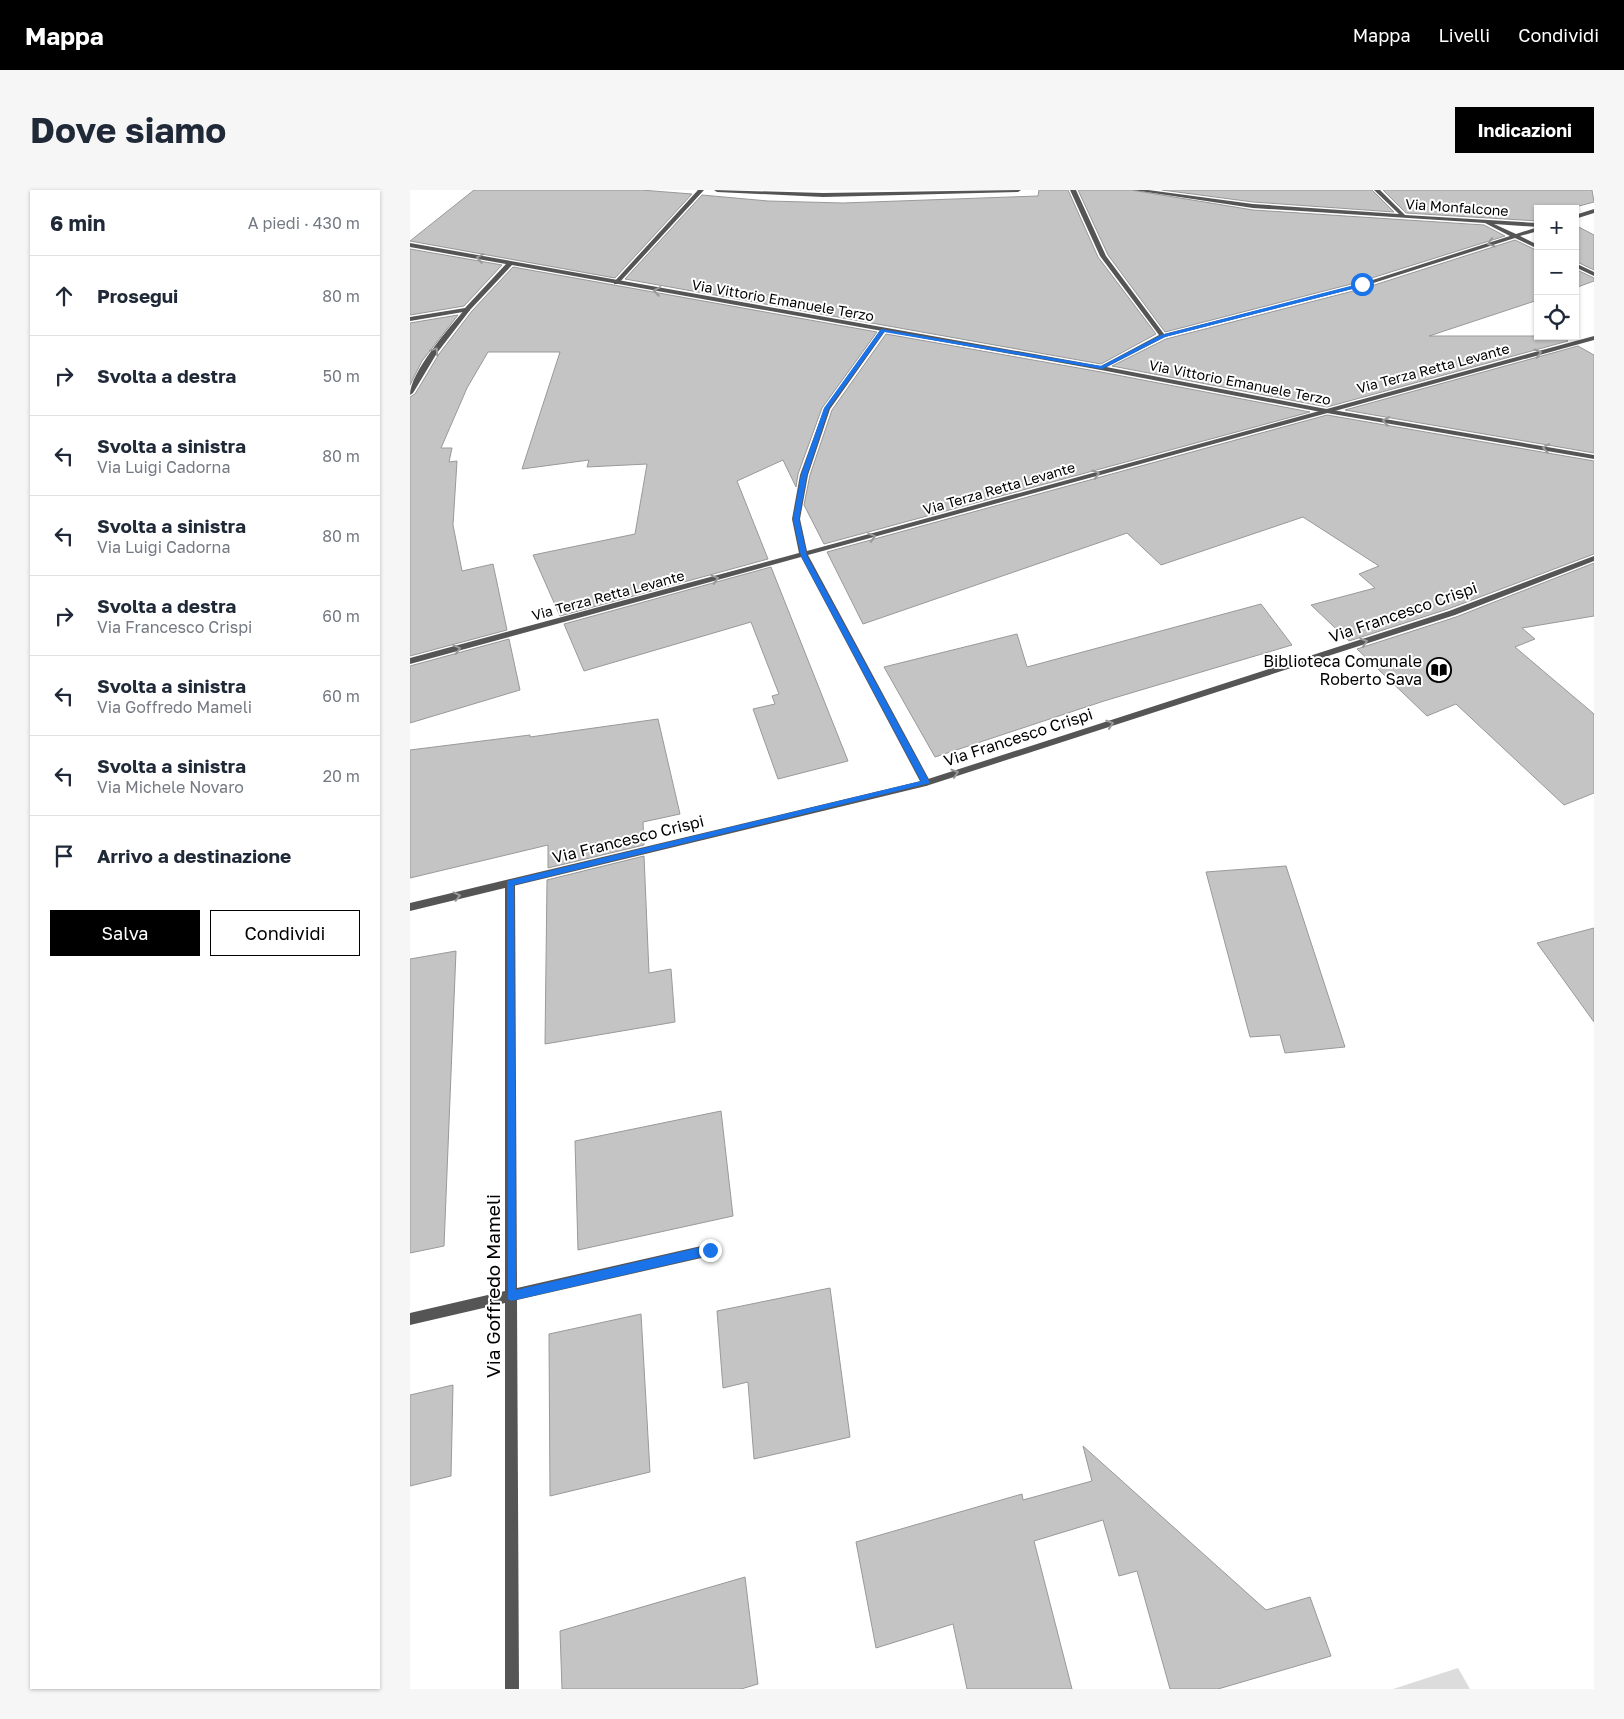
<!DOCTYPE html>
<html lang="it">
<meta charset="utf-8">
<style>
:root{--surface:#fff;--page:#f6f6f7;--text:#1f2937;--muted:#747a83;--line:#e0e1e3;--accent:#000}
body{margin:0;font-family:"Golos Text",sans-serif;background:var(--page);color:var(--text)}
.controls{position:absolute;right:15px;top:15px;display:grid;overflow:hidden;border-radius:0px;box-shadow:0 1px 4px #0004}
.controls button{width:45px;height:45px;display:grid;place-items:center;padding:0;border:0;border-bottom:1px solid var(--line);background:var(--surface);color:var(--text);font:25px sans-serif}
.stop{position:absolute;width:15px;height:15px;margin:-11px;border:4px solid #1a73e8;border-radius:50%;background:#fff}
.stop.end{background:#1a73e8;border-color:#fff;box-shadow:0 1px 5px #0008}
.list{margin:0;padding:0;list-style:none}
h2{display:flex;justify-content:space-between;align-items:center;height:65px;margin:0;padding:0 20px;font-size:21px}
h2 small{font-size:16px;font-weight:400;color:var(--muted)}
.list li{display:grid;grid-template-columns:32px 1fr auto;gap:15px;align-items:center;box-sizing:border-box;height:80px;padding:0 20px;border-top:1px solid var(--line)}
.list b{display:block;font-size:19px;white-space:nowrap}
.list p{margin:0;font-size:16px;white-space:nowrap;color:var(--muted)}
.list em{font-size:16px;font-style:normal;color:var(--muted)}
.actions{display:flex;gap:10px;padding:15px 20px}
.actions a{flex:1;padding:11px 0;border:1px solid var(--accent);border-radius:0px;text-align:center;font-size:18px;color:var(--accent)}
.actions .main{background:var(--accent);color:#fff}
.icon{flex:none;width:28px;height:28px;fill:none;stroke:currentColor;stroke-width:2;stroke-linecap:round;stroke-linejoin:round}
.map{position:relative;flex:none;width:1184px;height:1499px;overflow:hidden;border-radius:0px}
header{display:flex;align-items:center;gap:30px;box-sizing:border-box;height:70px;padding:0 25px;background:var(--accent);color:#fff}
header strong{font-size:24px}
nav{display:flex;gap:28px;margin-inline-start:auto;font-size:18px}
.intro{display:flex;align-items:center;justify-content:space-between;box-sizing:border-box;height:120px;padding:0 30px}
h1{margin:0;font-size:35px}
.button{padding:12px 22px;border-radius:0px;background:var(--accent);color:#fff;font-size:18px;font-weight:700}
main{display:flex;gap:30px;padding:0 30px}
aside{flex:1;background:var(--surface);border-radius:0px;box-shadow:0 1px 4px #0004}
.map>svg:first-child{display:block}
</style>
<header>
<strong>Mappa</strong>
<nav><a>Mappa</a><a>Livelli</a><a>Condividi</a></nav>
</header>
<div class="intro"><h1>Dove siamo</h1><a class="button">Indicazioni</a></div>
<main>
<aside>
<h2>6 min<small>A piedi · 430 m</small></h2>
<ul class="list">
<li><svg class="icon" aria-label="ahead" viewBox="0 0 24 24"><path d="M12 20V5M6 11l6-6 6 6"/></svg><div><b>Prosegui</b></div><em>80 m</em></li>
<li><svg class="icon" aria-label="right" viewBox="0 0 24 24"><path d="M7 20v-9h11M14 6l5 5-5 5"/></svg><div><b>Svolta a destra</b></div><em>50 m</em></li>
<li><svg class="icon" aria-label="left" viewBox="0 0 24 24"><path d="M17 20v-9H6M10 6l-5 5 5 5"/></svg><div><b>Svolta a sinistra</b><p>Via Luigi Cadorna</p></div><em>80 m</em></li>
<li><svg class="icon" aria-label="left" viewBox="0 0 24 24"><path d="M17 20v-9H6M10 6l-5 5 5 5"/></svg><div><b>Svolta a sinistra</b><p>Via Luigi Cadorna</p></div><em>80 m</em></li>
<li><svg class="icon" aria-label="right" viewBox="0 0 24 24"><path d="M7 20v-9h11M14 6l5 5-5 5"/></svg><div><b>Svolta a destra</b><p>Via Francesco Crispi</p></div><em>60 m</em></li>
<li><svg class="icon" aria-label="left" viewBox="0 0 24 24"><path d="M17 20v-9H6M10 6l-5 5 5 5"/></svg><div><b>Svolta a sinistra</b><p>Via Goffredo Mameli</p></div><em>60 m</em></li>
<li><svg class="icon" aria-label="left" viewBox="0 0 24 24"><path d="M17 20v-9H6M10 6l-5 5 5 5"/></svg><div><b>Svolta a sinistra</b><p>Via Michele Novaro</p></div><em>20 m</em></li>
<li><svg class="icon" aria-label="arrive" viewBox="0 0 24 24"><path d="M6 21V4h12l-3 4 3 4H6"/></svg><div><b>Arrivo a destinazione</b></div></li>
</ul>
<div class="actions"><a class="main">Salva</a><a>Condividi</a></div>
</aside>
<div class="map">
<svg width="1184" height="1499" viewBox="0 0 1184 1499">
<rect width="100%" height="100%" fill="#fff"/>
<path fill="#dcdcdc" d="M1048,1478L1060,1499H983Z"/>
<path fill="#c4c4c4" stroke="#999" d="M64,0H231L282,4L205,88L0,51Z
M629,0H658L688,67L746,144L691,174L215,89L292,5L358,11L433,13L628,6Z
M668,0H721L843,20L1074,35L1095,46L949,92L755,142L698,65Z
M752,0H962L984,22L843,12Z
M973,0H1182L1184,12L1158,19H1128V31L996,23Z
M1165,35L1184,45V80L1165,71Z
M1105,50L1128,61V110L1019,146H1150L1158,151L917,217L702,176L756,149L955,98Z
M0,59L92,75L54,116L0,125Z
M103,77L467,142L412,218L388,284L386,297L373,270L327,291L358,369L150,426L123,365L225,344L237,274L177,277L179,270L112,279L150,162H78L57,198L31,258H42L39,272L47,271L43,335L52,381L83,374L97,440L0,466V207L5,204L29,164L62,121Z
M1165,79L1184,88V91L1165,98Z
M48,125L12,171L0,195V133Z
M476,144L691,182L900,222L414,354L394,315L400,285L422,220Z
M1168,156L1184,165V263L935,220Z
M917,225L1184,271V364L1038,419L939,451L901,415L965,398L949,384L969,376L893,327L751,375L717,343L453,434L417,362Z
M1184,373V426L1112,438L1125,449L1105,457L1184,524V603L1154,615L1046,514L1017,526L947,459L1046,427Z
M361,377L438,571L368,589L343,519L365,514L362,506L369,504L341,432L174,481L154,434Z
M851,414L882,455L694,511L525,567L474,477L607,444L617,477Z
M99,449L110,500L0,533V476Z
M248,529L270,624L233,632L234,655L138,678V655L0,688V560L120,545V547Z
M234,666L239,783L261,779L265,832L135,854L137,690Z
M876,676L935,857L875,863L870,845L840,847L796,682Z
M1184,738V832L1127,753Z
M46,761L34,1056L0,1063V769Z
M311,921L323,1026L168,1060L165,951Z
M420,1098L440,1247L344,1269L338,1192L313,1198L307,1121Z
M231,1124L240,1282L140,1306L139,1144Z
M43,1195L41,1286L0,1296V1205Z
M673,1256L856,1420L900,1407L921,1466L808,1499H760L727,1381L709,1386L693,1330L624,1351L662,1499H557L543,1434L466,1458L446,1352L612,1304L613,1310L682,1291Z
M335,1387L348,1494L331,1499H152L150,1441Z"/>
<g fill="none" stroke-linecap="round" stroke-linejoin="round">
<path fill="#555" fill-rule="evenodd" d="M288,0H294L208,94H204V92Z
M304,0L413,3L611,0L608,2L413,7L307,2Z
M660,0H666L696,66L754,144L950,94L1100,46L1075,33L843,18L723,0H738L843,14L989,24L964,0H970L995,25L1128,33V37L1084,34L1106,44L1128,37V41L1110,46L1128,55V59L1105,48L954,96L755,147L691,180L688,178L689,177L749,145L690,66Z
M1184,19V23L1165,29V25Z
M1165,73L1184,82V86L1165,77Z
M55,119L60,120L27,163L3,203L0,205C0,182 40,137 55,119Z
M471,139L476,140L420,219L398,285L390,329L397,361L1184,146V150L398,365L521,593L516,596L511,593L391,367L0,474V468L389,363L382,329L390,285L414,219Z
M100,689L105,693L107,1098L300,1054L304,1056L306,1060L304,1064L300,1066L107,1110L109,1499H95V1113L0,1135V1123L95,1101V693Z"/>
<path fill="#555" fill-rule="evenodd" d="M0,53L691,176L911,218L1184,265V269L911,222L691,180L102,75L59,121L0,131V127L55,118L96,74L0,57Z
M1184,366V371L1045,425L516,596L0,721V713L515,590L1039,421Z"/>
</g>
<defs><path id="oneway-chevron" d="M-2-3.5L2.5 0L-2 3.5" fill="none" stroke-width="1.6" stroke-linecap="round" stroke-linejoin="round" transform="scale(1.25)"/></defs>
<g stroke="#999">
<use href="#oneway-chevron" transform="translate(1081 53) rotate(162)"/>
<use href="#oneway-chevron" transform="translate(70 68) rotate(-170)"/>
<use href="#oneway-chevron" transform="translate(247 101) rotate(-170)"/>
<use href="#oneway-chevron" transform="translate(25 161) rotate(-56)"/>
<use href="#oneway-chevron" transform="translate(1128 163) rotate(-15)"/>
<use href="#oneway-chevron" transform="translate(976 231) rotate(-170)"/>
<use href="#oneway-chevron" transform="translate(1136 258) rotate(-170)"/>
<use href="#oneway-chevron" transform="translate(686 284) rotate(-16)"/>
<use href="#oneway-chevron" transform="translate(462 347) rotate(-16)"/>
<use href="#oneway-chevron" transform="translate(305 389) rotate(-15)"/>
<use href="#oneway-chevron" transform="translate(954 452) rotate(-18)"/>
<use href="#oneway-chevron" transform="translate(47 459) rotate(-15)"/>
<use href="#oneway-chevron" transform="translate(700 534) rotate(-18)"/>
<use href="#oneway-chevron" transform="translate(545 583) rotate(-18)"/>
<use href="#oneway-chevron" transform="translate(47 706) rotate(-13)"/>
</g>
<path fill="#1a73e8" d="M952,93L954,96L755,147L692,179L474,142L419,218L397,285L389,329L397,366L520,593L104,695L106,1100L300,1055L305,1060L300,1065L101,1111L98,1109L97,691L511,591L391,366L383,329L391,285L414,218L471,139L691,176L751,145Z"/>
<defs>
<symbol id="library-ring" viewBox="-11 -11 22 22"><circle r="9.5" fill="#fff" stroke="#000" stroke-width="1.5"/><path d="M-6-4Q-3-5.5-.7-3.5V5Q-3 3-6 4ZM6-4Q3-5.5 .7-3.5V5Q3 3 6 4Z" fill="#000"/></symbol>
</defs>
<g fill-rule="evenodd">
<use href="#library-ring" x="1015" y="466" width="28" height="28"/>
</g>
<g text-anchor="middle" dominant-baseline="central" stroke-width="4" stroke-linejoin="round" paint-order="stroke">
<g font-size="14" fill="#000" stroke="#fff">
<text transform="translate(1047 17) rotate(4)">Via Monfalcone</text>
<text transform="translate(373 110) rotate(10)">Via Vittorio Emanuele Terzo</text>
<text transform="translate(1023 178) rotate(-15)">Via Terza Retta Levante</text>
<text transform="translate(830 192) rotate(11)">Via Vittorio Emanuele Terzo</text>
<text transform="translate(589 298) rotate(-16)">Via Terza Retta Levante</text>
<text transform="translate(198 405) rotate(-15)">Via Terza Retta Levante</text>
</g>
<g font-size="16" fill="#000" stroke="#fff">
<text transform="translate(993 422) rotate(-19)">Via Francesco Crispi</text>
<text transform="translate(608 547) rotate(-18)">Via Francesco Crispi</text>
<text transform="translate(218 649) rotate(-14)">Via Francesco Crispi</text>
</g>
<g font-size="16" fill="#000" stroke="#fff" text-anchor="end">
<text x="1012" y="471">Biblioteca Comunale<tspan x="1012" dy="18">Roberto Sava</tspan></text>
</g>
<g font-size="19" fill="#000" stroke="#fff">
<text transform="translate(82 1096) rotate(-90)">Via Goffredo Mameli</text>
</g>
</g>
</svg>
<div class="controls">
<button>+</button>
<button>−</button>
<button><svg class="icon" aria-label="locate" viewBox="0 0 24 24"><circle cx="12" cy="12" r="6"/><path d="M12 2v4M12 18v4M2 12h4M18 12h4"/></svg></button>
</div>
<div class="stop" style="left:952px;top:94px"></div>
<div class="stop end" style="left:300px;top:1060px"></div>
</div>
</main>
